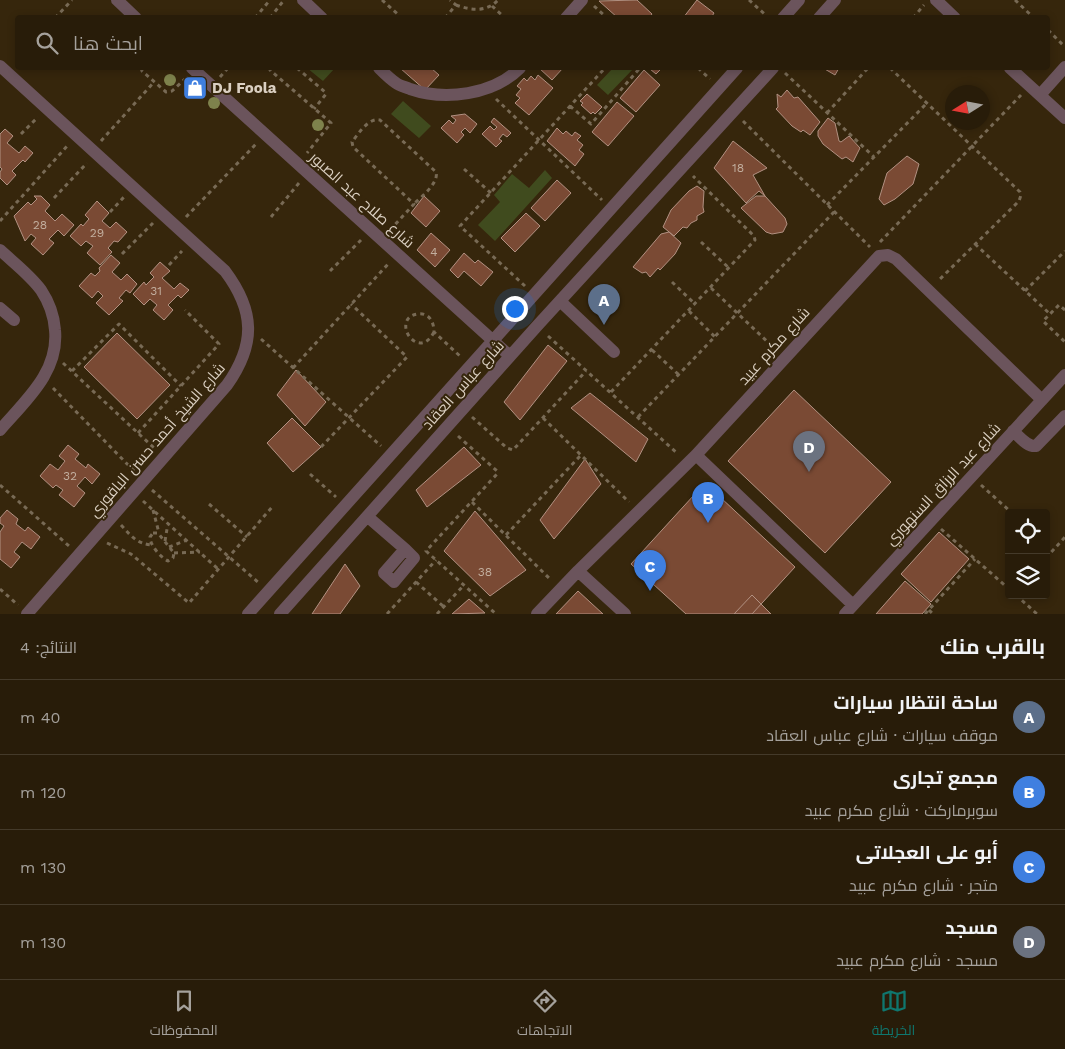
<!DOCTYPE html>
<html lang="ar">
<meta charset="utf-8">
<style>
:root{--surface:#281c09;--page:#342917;--text:#f1f3f6;--muted:#a5a19c;--line:#443a2a;--accent:#0f766e}
body{margin:0;font-family:"Work Sans",Cairo,sans-serif;background:var(--page);color:var(--text);direction:rtl}
.controls{position:absolute;right:15px;bottom:15px;display:grid;overflow:hidden;border-radius:5px;box-shadow:0 2px 8px #0003}
.controls button{width:45px;height:45px;display:grid;place-items:center;padding:0;border:0;border-bottom:1px solid var(--line);background:var(--surface);color:var(--text);font:25px sans-serif}
.compass{position:absolute;left:945px;top:85px;width:45px;height:45px;border-radius:50%;background:var(--surface);box-shadow:0 2px 8px #0003;rotate:259deg}
.you{position:absolute;left:514px;top:308px;width:18px;height:18px;margin:-12px;border:4px solid #fff;border-radius:50%;background:#1a73e8;box-shadow:0 0 0 8px #1a73e833}
.badge{display:grid;place-items:center;width:32px;height:32px;border-radius:50%;background:var(--accent);color:#fff;font-size:16px;font-weight:700}
.pin{position:absolute;translate:-50% -41px;filter:drop-shadow(0 1px 2px #0008)}
.pin::after{content:'';position:absolute;top:26px;width:18px;height:15px;background:inherit;clip-path:polygon(0 0,100% 0,50% 100%)}
.list{margin:0;padding:0;list-style:none}
h2{display:flex;justify-content:space-between;align-items:center;height:65px;margin:0;padding:0 20px;font-size:21px}
h2 small{font-size:16px;font-weight:400;color:var(--muted)}
.list li{display:grid;grid-template-columns:32px 1fr auto;gap:15px;align-items:center;box-sizing:border-box;height:75px;padding:0 20px;border-top:1px solid var(--line)}
.list b{display:block;font-size:19px;white-space:nowrap}
.list p{margin:0;font-size:16px;white-space:nowrap;color:var(--muted)}
.list em{font-size:16px;font-style:normal;color:var(--muted)}
.icon{flex:none;width:28px;height:28px;fill:none;stroke:currentColor;stroke-width:2;stroke-linecap:round;stroke-linejoin:round}
.map{position:relative;flex:none;width:1065px;height:614px;overflow:hidden;direction:ltr}
.search{position:absolute;background:var(--surface);box-shadow:0 2px 8px #0003;left:15px;right:15px;top:15px;height:55px;display:flex;align-items:center;gap:12px;box-sizing:border-box;padding:0 18px;border-radius:5px;color:var(--muted);font-size:19px}
.sheet{height:365px;background:var(--surface)}
nav{display:flex;justify-content:space-around;align-items:center;box-sizing:border-box;height:70px;border-top:1px solid var(--line);background:var(--surface);font-size:14px;color:var(--muted)}
nav a{display:grid;justify-items:center;gap:2px}
nav .on{color:var(--accent)}
.map>svg:first-child{display:block}
</style>
<div class="map">
<svg width="1065" height="614" viewBox="0 0 1065 614">
<rect width="100%" height="100%" fill="#36260c"/>
<path fill="#404b1e" d="M307,68H335L323,81Z
M613,68H634L608,95L597,85Z
M403,101L431,126L419,138L391,114Z
M545,170L552,178L495,241L478,225L500,202L494,195L512,174L529,188Z"/>
<path fill="#7a4a34" stroke="#b29182" d="M637,0L652,14L649,18H618L599,1Z
M697,0L714,13L711,18H683Z
M400,68H431L439,75L425,90Z
M539,68H563L552,80Z
M651,68H662L656,74L650,69Z
M823,68H839L835,75Z
M644,70L660,85L636,112L620,98Z
M538,75L553,88L529,115L515,103L520,98L516,95L521,89L517,86L524,78L527,81L531,76L535,80Z
M787,90L794,98L798,97L820,122L810,135L803,130L801,132L792,126L776,109L778,107L777,94L781,97Z
M587,94L602,107L595,114L593,112L591,114L581,105L583,103L580,101Z
M617,102L634,116L608,146L592,132Z
M465,114L477,124L470,133L465,128L461,132L464,135L457,143L441,128L449,120L453,124L456,120L451,116Z
M494,118L511,133L507,137L503,134L499,139L502,141L496,147L482,134L490,126L494,130L497,127L491,122Z
M828,118L835,123L839,141L841,142L849,136L860,148L853,162L846,157L842,159L823,144L818,136V131Z
M557,128L563,134L566,131L572,136L575,132L581,136L577,140L583,145L579,150L584,154L575,166L547,141Z
M5,129L13,136L7,143L19,153L25,146L33,153L25,162L23,160L12,171L16,175L7,185L0,178V172L2,169L0,167V134Z
M733,141L767,168L753,175L765,196L759,191L746,203L714,168Z
M907,156L919,164L913,184L895,199L884,205L879,199L887,173Z
M557,180L571,193L545,221L531,208Z
M697,186L704,191L703,207L704,212L697,216V220L691,223L687,228L683,227L674,236L663,227L671,210L689,191Z
M34,196H41L50,205L45,211L55,221L62,214L74,225L64,236L58,230L49,239L54,243L43,255L31,244L36,238L31,234L25,241L14,216L28,202L31,205L37,199Z
M424,196L440,211L426,227L411,213Z
M756,196H765L785,218L787,224L783,232L772,234L766,232L741,208Z
M97,201L109,213L102,221L110,228L116,222L127,232L118,242L114,241L108,248L112,252L100,265L87,253L93,246L86,241L81,246L70,236L81,224L83,226L89,219L85,215Z
M526,213L540,226L515,252L501,238Z
M669,232L681,243L675,254L660,270L658,268L650,277L646,272L642,273L633,267L661,234Z
M431,233L450,250L435,267L417,250Z
M464,253L475,263L478,260L493,272L481,286L464,271L458,278L450,270Z
M111,255L120,263L112,272L121,280L127,274L137,284L130,293L126,290L119,298L123,301L109,315L96,303L103,296L98,291L92,298L79,286L91,273L95,276L100,271L99,268Z
M160,262L170,271L162,278L174,289L180,283L189,290L181,298L178,295L168,305L173,310L164,320L153,310L157,305L150,299L144,305L133,294L144,282L146,285L154,277L150,273Z
M117,333L170,385L137,419L84,367Z
M548,345L567,361L520,420L504,402Z
M296,370L326,402L305,426L277,395Z
M794,390L891,482L825,553L728,461Z
M590,393L648,439L636,462L571,408Z
M292,418L321,447L293,472L267,443Z
M68,445L79,454L75,459L86,468L88,464L100,474L92,484L85,477L77,486L85,493L74,507L59,495L63,490L56,485L53,488L40,476L50,464L58,470L65,461L59,456Z
M464,447L481,465L427,507L416,490Z
M585,459L601,484L554,539L540,520Z
M705,483L795,567L752,614H686L631,564Z
M7,510L18,519L16,524L25,531L28,527L40,537L31,549L22,542L14,552L20,557L11,568L0,559V532L4,526L0,523V518Z
M475,511L526,570L490,596L444,551Z
M939,532L969,559L931,602L901,574Z
M345,564L360,586L340,614H312Z
M905,581L931,604L922,614H876Z
M578,591L603,614H556Z
M752,595L771,614H734Z
M469,599L485,613L452,614Z"/>
<g fill="none" stroke-linecap="round" stroke-linejoin="round">
<path stroke="#786a55" stroke-width="3" stroke-dasharray="4 4" stroke-linecap="butt" d="M382,0L402,18
M749,0L769,18
M1015,0L1034,18
M456,5C470,10 486,13 498,0
M492,6L505,18
M594,6L607,18
M55,18L72,0
M255,18L270,0
M270,18L284,0
M445,18L456,5L450,0
M913,18L924,5
M1048,30L1065,47
M141,68L142,71L166,92L172,91L185,79
M272,68L270,70L331,123L307,153
M297,68L325,92L326,94L314,109
M698,68L710,79
M890,68L1020,192L1021,195L1019,201L938,281
M785,73L874,157
M220,77L228,68
M496,99L602,200
M570,106L591,124L640,68
M827,113L868,68
M743,121L870,247
M21,134L38,117
M101,141L154,82
M464,169L491,193
M54,198L87,163
M827,205L927,103
M110,212L124,197
M186,217L256,144
M271,217L299,183
M0,221L68,145
M390,230L414,204L353,147L352,142C358,134 369,117 380,120L436,172C439,183 422,196 414,204
M701,242L729,268
M880,242L1021,95
M975,244L1050,314
M122,254L153,223
M169,265L182,251
M330,271L361,240
M672,282L695,304
M525,286L460,226L605,68
M711,288L775,349
M1025,291L1065,251
M1065,310L1059,305L1043,321L1065,342
M689,311L715,337
M434,332C418,363 390,319 417,314C429,312 434,322 434,332L461,357
M548,336L678,454
M261,339L381,446
M652,350L679,375
M63,363L154,448
M293,368L389,263
M72,371L119,324L181,386
M53,388L134,471
M611,392L755,240L754,236L693,176
M472,417L507,448L513,450L586,371
M638,417L834,212
M543,418L629,502
M138,433L219,344L185,310
M458,436L497,471V474L426,551L496,614
M321,447L407,357L351,304
M310,474L336,497
M0,485L69,546
M981,485L1012,513
M152,490L259,583
M143,501L218,569
M472,502L551,580
M209,504L247,537
M153,510L159,533
M121,525C131,536 137,544 152,545
M941,529L1009,589
M153,533H158L174,553L173,558L168,561C160,557 150,545 150,537Z
M506,535L581,455
M165,541L168,523
M107,543L131,554L189,603L273,506
M1046,544L1053,551
M169,547L187,540
M174,553L200,552
M1046,558L1065,537
M416,582L444,607
M0,589L18,605
M1016,595L1037,614
M929,610L933,614
M387,614L436,560
M437,614L464,585
M925,614L975,559"/>
<path stroke="#6b545c" stroke-width="12" d="M117,0L136,18
M303,0L322,18
M936,0L955,18
M566,18L582,0
M783,18L799,0
M819,18L835,0
M0,66L225,271C255,311 256,344 227,385L27,614
M192,68L510,356
M379,68C384,73 390,79 396,83C400,86 406,87 410,89C445,101 493,95 520,68
M1010,68L1065,118
M1040,95L1065,67
M0,250C14,263 30,275 41,290C49,302 54,316 55,330C59,372 26,400 0,430
M560,301L614,352
M0,308L14,320
M1013,431C1020,437 1027,447 1036,446L1065,416
M696,455L853,605
M368,517L405,549L384,573L394,582L414,558L405,549
M578,571L625,614
M248,614L737,68
M280,614L537,326L773,68
M537,614L578,571L696,455L879,256L888,255L896,259L1042,400
M845,614L1065,375"/>
</g>
<g fill="#7e824c">
<circle cx="170" cy="80" r="6"/>
<circle cx="214" cy="103" r="6"/>
<circle cx="318" cy="125" r="6"/>
</g>
<defs>
<symbol id="shop-square" viewBox="-11 -11 22 22"><rect x="-9" y="-9" width="18" height="18" rx="4" fill="#3f7fe0" stroke="#36260c"/><path d="M-5-2.5h2.3a2.7 3.5 0 0 1 5.4 0H5L5.5 6h-11ZM-1.5-2.5h3a1.5 2.3 0 0 0-3 0Z" fill="#fff"/></symbol>
</defs>
<g fill-rule="evenodd">
<use href="#shop-square" x="181" y="74" width="28" height="28"/>
</g>
<g text-anchor="middle" dominant-baseline="central" stroke-width="4" stroke-linejoin="round" paint-order="stroke">
<g font-size="12" fill="#c2ae9e">
<text x="738" y="168">18</text>
<text x="40" y="225">28</text>
<text x="97" y="233">29</text>
<text x="434" y="252">4</text>
<text x="156" y="291">31</text>
<text x="70" y="476">32</text>
<text x="485" y="572">38</text>
</g>
<g font-size="15" font-weight="bold" fill="#dacfc1" stroke="#36260c" text-anchor="start">
<text x="212" y="88">DJ Foola</text>
</g>
<g font-size="15" fill="#dacfc1" stroke="#36260c">
<text transform="translate(362 200) rotate(42)">شارع صلاح عبد الصبور</text>
<text transform="translate(774 346) rotate(-48)">شارع مكرم عبيد</text>
<text transform="translate(463 385) rotate(-48)">شارع عباس العقاد</text>
<text transform="translate(157 440) rotate(-49)">شارع الشيخ أحمد حسن الباقوري</text>
<text transform="translate(943 484) rotate(-47)">شارع عبد الرزاق السنهوري</text>
</g>
</g>
</svg>
<div class="controls">
<button><svg class="icon" aria-label="locate" viewBox="0 0 24 24"><circle cx="12" cy="12" r="6"/><path d="M12 2v4M12 18v4M2 12h4M18 12h4"/></svg></button>
<button><svg class="icon" aria-label="layers" viewBox="0 0 24 24"><path d="M12 4l9 5-9 5-9-5zM3 14l9 5 9-5"/></svg></button>
</div>
<svg class="compass" viewBox="-18 -18 36 36"><path d="M0-13l5 13h-10z" fill="#e53935"/><path d="M0 13l5-13h-10z" fill="#a5a19c"/></svg>
<div class="you"></div>
<div class="pin badge" style="left:604px;top:325px;background:#5c6f8a">A</div>
<div class="pin badge" style="left:708px;top:523px;background:#3f7fe0">B</div>
<div class="pin badge" style="left:650px;top:591px;background:#3f7fe0">C</div>
<div class="pin badge" style="left:809px;top:472px;background:#6b7280">D</div>
<div class="search"><svg class="icon" aria-label="search" viewBox="0 0 24 24"><circle cx="10" cy="10" r="6"/><path d="M15 15l6 6"/></svg>ابحث هنا</div>
</div>
<section class="sheet">
<h2>بالقرب منك<small>النتائج: 4</small></h2>
<ul class="list">
<li><span class="badge" style="background:#5c6f8a">A</span><div><b>ساحة انتظار سيارات</b><p>موقف سيارات · شارع عباس العقاد</p></div><em>40 m</em></li>
<li><span class="badge" style="background:#3f7fe0">B</span><div><b>مجمع تجارى</b><p>سوبرماركت · شارع مكرم عبيد</p></div><em>120 m</em></li>
<li><span class="badge" style="background:#3f7fe0">C</span><div><b>أبو على العجلاتى</b><p>متجر · شارع مكرم عبيد</p></div><em>130 m</em></li>
<li><span class="badge" style="background:#6b7280">D</span><div><b>مسجد</b><p>مسجد · شارع مكرم عبيد</p></div><em>130 m</em></li>
</ul>
</section>
<nav>
<a class="on"><svg class="icon" aria-label="map" viewBox="0 0 24 24"><path d="M3 6l6-2 6 2 6-2v14l-6 2-6-2-6 2zM9 4v14M15 6v14"/></svg>الخريطة</a>
<a><svg class="icon" aria-label="directions" viewBox="0 0 24 24"><path d="M12 3l9 9-9 9-9-9zM9 14v-3h6M13 9l2 2-2 2"/></svg>الاتجاهات</a>
<a><svg class="icon" aria-label="saved" viewBox="0 0 24 24"><path d="M7 4h10v16l-5-4-5 4z"/></svg>المحفوظات</a>
</nav>
